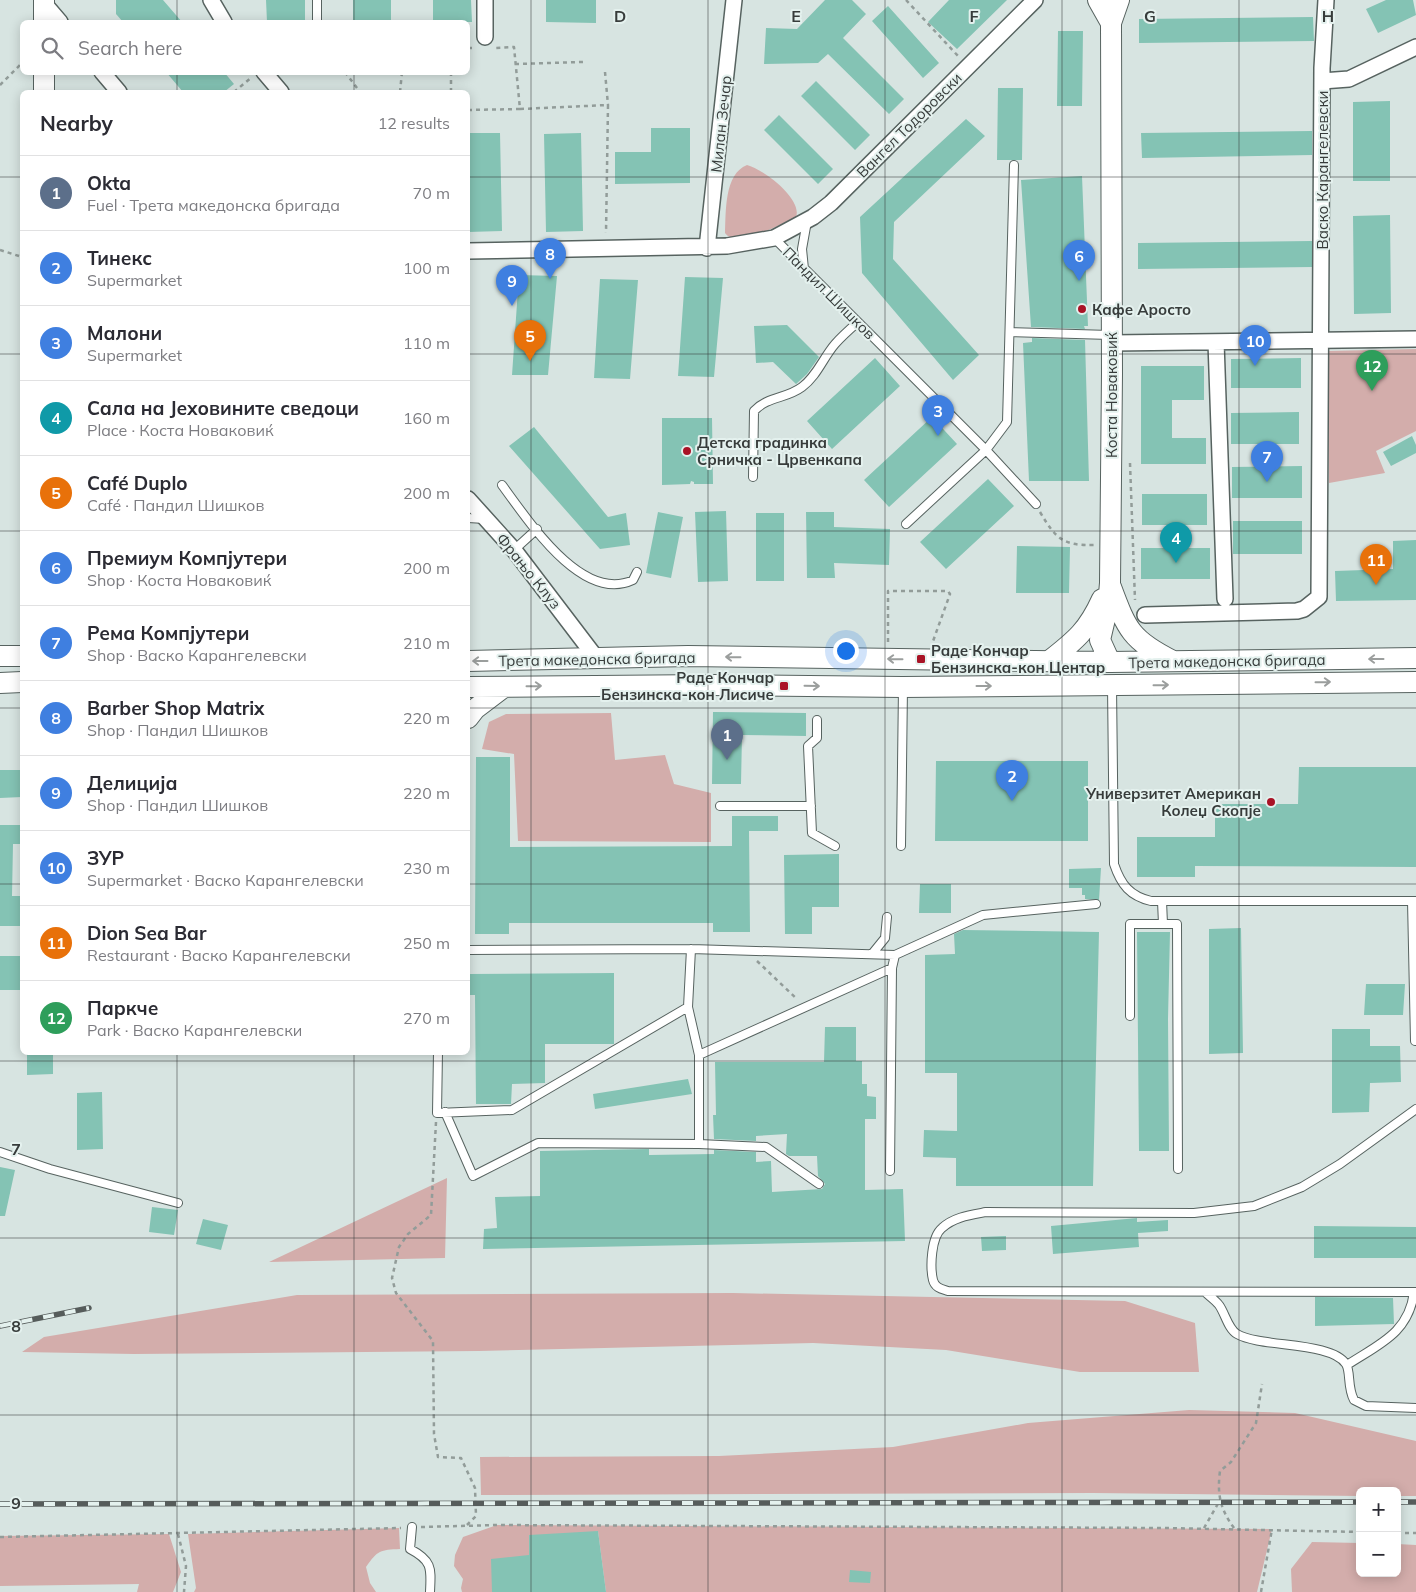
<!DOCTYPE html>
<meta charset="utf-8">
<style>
:root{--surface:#fff;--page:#f7f7f7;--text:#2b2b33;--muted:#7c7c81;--line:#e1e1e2;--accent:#a91326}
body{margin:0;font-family:Mulish,sans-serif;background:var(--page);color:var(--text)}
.controls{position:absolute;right:15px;bottom:15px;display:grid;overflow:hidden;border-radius:8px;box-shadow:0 2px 12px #0003}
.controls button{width:45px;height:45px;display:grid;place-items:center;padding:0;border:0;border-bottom:1px solid var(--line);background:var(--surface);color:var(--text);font:25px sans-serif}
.you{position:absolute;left:845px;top:650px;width:18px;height:18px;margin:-12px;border:4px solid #fff;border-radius:50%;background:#1a73e8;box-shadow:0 0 0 8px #1a73e833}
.badge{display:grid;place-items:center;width:32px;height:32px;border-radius:50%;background:var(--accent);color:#fff;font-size:16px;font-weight:700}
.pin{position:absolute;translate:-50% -41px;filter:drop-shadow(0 1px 2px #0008)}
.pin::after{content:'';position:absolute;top:26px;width:18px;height:15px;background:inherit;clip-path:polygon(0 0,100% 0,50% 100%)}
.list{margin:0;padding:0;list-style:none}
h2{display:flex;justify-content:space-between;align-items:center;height:65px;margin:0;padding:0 20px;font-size:21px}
h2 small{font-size:16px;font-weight:400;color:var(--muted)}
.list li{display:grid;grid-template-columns:32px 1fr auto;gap:15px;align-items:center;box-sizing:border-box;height:75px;padding:0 20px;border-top:1px solid var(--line)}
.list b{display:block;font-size:19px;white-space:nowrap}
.list p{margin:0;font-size:16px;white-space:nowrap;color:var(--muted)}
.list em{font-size:16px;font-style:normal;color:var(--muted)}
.icon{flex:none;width:28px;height:28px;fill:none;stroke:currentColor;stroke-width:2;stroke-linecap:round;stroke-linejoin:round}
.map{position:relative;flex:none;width:1416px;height:1592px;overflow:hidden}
.search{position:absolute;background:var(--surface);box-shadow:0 2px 12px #0003;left:20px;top:20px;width:450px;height:55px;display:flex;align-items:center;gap:12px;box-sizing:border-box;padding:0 18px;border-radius:8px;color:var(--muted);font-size:19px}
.panel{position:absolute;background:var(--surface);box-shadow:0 2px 12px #0003;left:20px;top:90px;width:450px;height:965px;border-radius:8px}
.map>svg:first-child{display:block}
</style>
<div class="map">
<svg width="1416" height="1592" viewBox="0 0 1416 1592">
<rect width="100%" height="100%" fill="#d7e4e1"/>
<path fill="#d3adab" d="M747,165C763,169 803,199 796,217C781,224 736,249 725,233C726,212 724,174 747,165Z
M1416,349V431L1376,451L1385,473L1329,483L1328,351Z
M611,713L615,760L665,755L674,784L711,793V842L518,841L514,754L482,749L489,722L506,714Z
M447,1178L445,1258L269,1262Z
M733,1293L1125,1301L1195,1323L1199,1372H1080L946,1350L813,1343L478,1351L134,1354L22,1352L44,1337L297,1295Z
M1189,1410L1295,1413L1416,1441V1496H1397V1491H1360V1496L1093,1493L481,1495L480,1457L719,1456L893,1447L1028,1423Z
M497,1525L1272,1529L1257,1592H606L598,1531L529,1555L492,1592H462L461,1588L463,1579L454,1566L455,1555L463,1537Z
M399,1528L400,1549C380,1550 378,1550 366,1567L370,1583L376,1592H194L196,1588L188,1534Z
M169,1534L181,1572L173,1592H137L139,1584L0,1586V1536Z
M1312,1542L1360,1543V1573H1397V1544L1416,1545V1592H1292L1291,1569Z"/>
<path fill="#84c3b4" d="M116,0H163L182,22H123L116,14Z
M266,0H305V22H267Z
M353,0H391V22H353Z
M433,0H471L472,22H433Z
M546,0H596V23L546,22Z
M825,0H852L866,14L843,38L904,99L889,114L828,54L818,63L764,64L766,28L797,29Z
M949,0H1007L957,49L928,22Z
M1386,0H1413L1416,15L1378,33L1366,9Z
M888,6L939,63L923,78L872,21Z
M1313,17L1314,41L1139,43V19Z
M1058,31H1083L1082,106H1057Z
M166,72H224L234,84L224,92H183Z
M816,81L870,135L855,150L801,96Z
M998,88H1023L1022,160H997Z
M1390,101V181H1353V102Z
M779,115L833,169L818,184L764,130Z
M966,119L985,136L894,222L893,259L979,355L953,380L862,273L860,217Z
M651,128H690V183L615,184V152H651Z
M1312,131V155L1142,158L1141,133Z
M468,133H500L502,231L468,232Z
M581,133L583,231L546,232L544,134Z
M1082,176L1088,326H1084L1085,329L1031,327L1021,180Z
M1390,215L1391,313L1354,314L1353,216Z
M1312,241V267L1138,269V243Z
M519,275L557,276L548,375H512Z
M685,277L723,278L714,377L678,376Z
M600,279L638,280L630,379L594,378Z
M787,325L819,357L807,374L796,384L773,362L756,363L754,326Z
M1032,338L1085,340L1089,481H1029L1023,343L1032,342Z
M875,358L900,386L832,449L807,421Z
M1301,358V388H1231V359Z
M1141,366H1204V400H1172V438H1206V464H1141Z
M1299,412V444H1231V413Z
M932,417L957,444L889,507L864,480Z
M662,418H712L713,484H694V482L691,481L690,484L662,485Z
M534,427L608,517L626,513L630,545L600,549L509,446Z
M1412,436L1416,445V453L1391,466L1383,452Z
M1302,466V498H1232V467Z
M988,479L1014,506L946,569L920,542Z
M1142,494H1207V525H1142Z
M726,511L728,581L698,582L695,512Z
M658,512L683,517L671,578L646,573Z
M806,512H834V527L890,529L889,565L834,563L835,578H807Z
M756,513H784V581H756Z
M1233,521H1302V554H1233Z
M1416,540V600L1336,601L1335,571L1393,569V541Z
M1017,546L1070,547L1069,593H1016Z
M1141,548H1210V579H1141Z
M713,712L806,713V736L742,735L741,784H712Z
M476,757H510V847L732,846V816H778V831H749L750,932H713V923H509V934H475Z
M936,761H1088V841H935Z
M1299,767H1416V867L1195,866V877H1137V837H1215V804H1298Z
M0,770H22V797L0,798Z
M0,825H22V844H13L12,896H22V926H0Z
M839,854V907H812V934H785L784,855Z
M1101,868L1099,900L1085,899V895H1082V888H1069V869Z
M920,884H951V913H919Z
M1241,928L1243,1053L1209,1054V929Z
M963,930L1099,932L1093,1186H956V1158L923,1157L924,1130L957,1131V1073H925V955L955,954L954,934Z
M1137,932H1170L1168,1019L1169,1151H1139Z
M0,956H22V990H0Z
M614,973V1044H545V1083L512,1084L511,1104H476L475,995H468V974Z
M1366,984H1405L1403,1015H1364Z
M825,1027H856V1061H862V1084H867V1096L876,1097V1119H865V1190L903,1189L905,1241L483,1249L484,1229L497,1228L495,1197L540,1196V1151L649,1149V1155L714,1154V1150L756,1152V1162L771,1161L772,1192L822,1189L825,1184L818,1176L817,1156H789L786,1154L787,1134L756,1136V1141L714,1139L713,1115H716L715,1062H824Z
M1332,1029H1370V1046H1400L1401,1082L1370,1083L1369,1112L1332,1113Z
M27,1052H53V1074L27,1075Z
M688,1079L692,1094L595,1109L593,1094Z
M102,1092L103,1149L77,1150V1093Z
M0,1167L15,1170L5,1216H0Z
M152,1207L178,1210L174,1235L149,1232Z
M1137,1218V1222L1168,1220V1231L1138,1233L1139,1247L1053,1254L1051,1226Z
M203,1219L228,1225L221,1250L196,1244Z
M1314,1226L1416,1227V1258H1314Z
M1006,1236V1250L982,1251L981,1237Z
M1315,1297L1393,1298L1394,1324L1315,1326Z
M598,1531L606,1592H492L491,1559L529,1555V1535Z
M850,1570L871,1572L870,1583L849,1582Z"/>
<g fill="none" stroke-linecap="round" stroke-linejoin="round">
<defs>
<path id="service" d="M317,22V0
M774,238L986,450L1036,504
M804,269L802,249L807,221
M1010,332L1110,335
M753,477L754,411C768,396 786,399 802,387C817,376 823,358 835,344C842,336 850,329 858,322
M502,485C528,520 582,604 633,580L637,572
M468,518L485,519
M906,524L986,450L1007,422L1014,165
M514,550L537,529
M1112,686L1114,864C1121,885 1130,896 1151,901H1416
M817,720V738L808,746L812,833L835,846
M720,806H811
M901,846L903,687
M1162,901L1163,924H1177L1178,1169
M1412,901L1415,1041
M468,950L691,949L895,955L983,915L1096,904
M872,954L885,938L887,917
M1130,1016V924H1163
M438,1052L437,1113L512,1110L688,1007
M699,1055L892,968
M1416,1109L1340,1164L1302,1187L1254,1206L1194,1213L986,1212C970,1215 954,1217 942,1228C931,1237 930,1267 933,1280C935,1288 942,1289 948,1291L1416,1292
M445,1112L473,1176L538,1143L699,1144V1055L688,1007L691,949
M699,1144L766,1147L819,1184
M0,1152L50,1169L178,1203
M890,1171L892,968L895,955
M1205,1292C1209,1296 1215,1300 1219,1305C1225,1313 1228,1329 1237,1334C1261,1348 1331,1341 1346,1364C1351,1372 1347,1387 1354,1400L1366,1406L1416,1408
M1347,1365C1379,1344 1409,1333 1414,1292
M412,1527L410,1549C433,1561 431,1569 430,1592"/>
<path id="minor" d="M211,0L224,22
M42,1L60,22
M485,37V0
M102,72L119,92
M264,72L281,92
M1322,81L1349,79L1416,47
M707,248L734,0
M468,251L727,246L774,238L813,217L831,203L1035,0
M1216,342L1225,599
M1112,343L1416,339
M468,499L514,550L597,659
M1145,615L1297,611L1304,609L1319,597L1322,68L1326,0"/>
<path id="tertiary" d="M44,0V22
M1098,0L1111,23
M44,72V92
M1111,587C1127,630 1131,640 1173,661
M0,656H22
M468,661L688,656L1110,662L1416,658
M1049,661C1076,640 1088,630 1102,599
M1110,662L1100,640L1108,606L1110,583L1112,373L1111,23L1119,0
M0,683L22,682
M468,687L711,685L903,687L1416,682
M468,718L475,709L504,687"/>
</defs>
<use href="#service" stroke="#576360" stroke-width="10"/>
<use href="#minor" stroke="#576360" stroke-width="18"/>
<use href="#tertiary" stroke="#576360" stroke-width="22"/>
<path stroke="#929c99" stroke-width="2.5" stroke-dasharray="4 4" stroke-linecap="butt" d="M906,0L958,56
M468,48H476
M515,64L583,62
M345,72L360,92
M451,72V92
M605,72L608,105
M0,85L22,63
M234,92L252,77
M400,92L402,72
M520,109L608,105L606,233
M468,110L520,109L514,47L494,48
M0,250L22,257
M1130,463L1135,600
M1040,512C1056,539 1063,546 1095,545
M888,642V591H948L950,594L932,644
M757,961L797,999
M436,1122L431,1215L408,1234L399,1247L392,1278L396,1293L433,1341L434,1434L438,1457L461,1458L475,1488L476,1516L467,1525
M421,1527L497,1525L1163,1528L1360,1532
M1204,1528L1219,1502
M1234,1528C1220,1509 1217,1494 1220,1471L1231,1462L1256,1423L1262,1384
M1397,1533H1416
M178,1534L186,1566L184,1592
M0,1537L401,1528
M1261,1592L1272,1529"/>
<use href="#service" stroke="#fff" stroke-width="8"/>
<use href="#minor" stroke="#fff" stroke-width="15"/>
<use href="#tertiary" stroke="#fff" stroke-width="20"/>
<defs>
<path id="rail" d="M0,1326L89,1308
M1397,1502H1416
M0,1504L1360,1502"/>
</defs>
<use href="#rail" stroke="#565c5b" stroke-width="5.5"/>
<use href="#rail" stroke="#e4f1ee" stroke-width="4" stroke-dasharray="11" stroke-linecap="butt"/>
</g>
<defs><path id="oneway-shaft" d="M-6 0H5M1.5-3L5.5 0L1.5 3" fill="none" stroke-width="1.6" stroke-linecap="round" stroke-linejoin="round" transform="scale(1.25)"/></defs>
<g stroke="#9b9e9d">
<use href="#oneway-shaft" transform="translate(733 657) rotate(-179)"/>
<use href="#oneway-shaft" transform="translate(895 659) rotate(-179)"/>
<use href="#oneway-shaft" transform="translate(1376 659) rotate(180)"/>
<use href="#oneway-shaft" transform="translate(480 661) rotate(180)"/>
<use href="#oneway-shaft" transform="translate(1323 682) rotate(-1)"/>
<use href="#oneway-shaft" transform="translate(1161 685) rotate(-1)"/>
<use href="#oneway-shaft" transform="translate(534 686) rotate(-1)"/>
<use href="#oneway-shaft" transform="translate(812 686) rotate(1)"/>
<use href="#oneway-shaft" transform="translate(984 686)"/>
</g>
<path fill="none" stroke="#373c3b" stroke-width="1" stroke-opacity="0.55" d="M177,0V22M354,0V22M531,0V1592M708,0V1592M885,0V1592M1062,0V1592M1239,0V1592M177,72V92M354,72V92M0,177H22M468,177H1416M0,354H22M468,354H1416M0,531H22M468,531H1416M0,708H22M468,708H1416M0,884H22M468,884H1416M177,1052V1592M354,1052V1592M0,1061H1416M0,1238H1416M0,1415H1416"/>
<g fill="#a91326" stroke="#e4f1ee" stroke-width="2">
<circle cx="1082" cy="309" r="5"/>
<circle cx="687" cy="451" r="5"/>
<rect x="916" y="654" width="10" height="10" rx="2.5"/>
<rect x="779" y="681" width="10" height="10" rx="2.5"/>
<circle cx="1271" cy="802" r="5"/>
</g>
<g text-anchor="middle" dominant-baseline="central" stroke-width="4" stroke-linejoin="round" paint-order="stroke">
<g font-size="15" fill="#373c3b" stroke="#e4f1ee">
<text transform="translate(721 124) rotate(-84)">Милан Зечар</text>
<text transform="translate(909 125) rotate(-45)">Вангел Тодоровски</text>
<text transform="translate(1322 170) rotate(-90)">Васко Карангелевски</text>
<text transform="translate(829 293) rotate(45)">Пандил Шишков</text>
<text transform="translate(1111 395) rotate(-90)">Коста Новаковиќ</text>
<text transform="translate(529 571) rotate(51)">Фрањо Клуз</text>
<text transform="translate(597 659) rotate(-1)">Трета македонска бригада</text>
<text transform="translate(1227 661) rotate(-1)">Трета македонска бригада</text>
</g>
<g font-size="15" font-weight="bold" fill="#373c3b" stroke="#e4f1ee" text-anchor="start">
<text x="1092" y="309">Кафе Аросто</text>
<text x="697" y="442">Детска градинка<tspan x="697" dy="17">Срничка - Црвенкапа</tspan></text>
<text x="931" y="650">Раде Кончар<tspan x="931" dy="17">Бензинска-кон Центар</tspan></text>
<text x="774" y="677" text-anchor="end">Раде Кончар<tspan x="774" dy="17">Бензинска-кон Лисиче</tspan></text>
<text x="1261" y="793" text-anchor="end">Универзитет Американ<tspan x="1261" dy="17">Колеџ Скопје</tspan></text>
</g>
</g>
<g font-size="16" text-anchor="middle" font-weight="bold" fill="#373c3b" stroke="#e4f1ee" stroke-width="4" stroke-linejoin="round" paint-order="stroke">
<text x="620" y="22">D</text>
<text x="796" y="22">E</text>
<text x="974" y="22">F</text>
<text x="1150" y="22">G</text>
<text x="1328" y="22">H</text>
<text x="16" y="1155">7</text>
<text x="16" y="1332">8</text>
<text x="16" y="1509">9</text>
</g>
</svg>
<div class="controls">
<button>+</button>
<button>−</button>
</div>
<div class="you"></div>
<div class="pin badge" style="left:727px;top:760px;background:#5c6f8a">1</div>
<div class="pin badge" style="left:1012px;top:801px;background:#3f7fe0">2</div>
<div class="pin badge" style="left:938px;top:436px;background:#3f7fe0">3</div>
<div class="pin badge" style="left:1176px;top:563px;background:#0f9aa8">4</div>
<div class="pin badge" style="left:530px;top:361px;background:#e8710a">5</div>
<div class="pin badge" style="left:1079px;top:281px;background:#3f7fe0">6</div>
<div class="pin badge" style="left:1267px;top:482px;background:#3f7fe0">7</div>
<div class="pin badge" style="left:550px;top:279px;background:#3f7fe0">8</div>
<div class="pin badge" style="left:512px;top:306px;background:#3f7fe0">9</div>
<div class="pin badge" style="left:1255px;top:366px;background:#3f7fe0">10</div>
<div class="pin badge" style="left:1376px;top:585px;background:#e8710a">11</div>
<div class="pin badge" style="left:1372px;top:391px;background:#2e9e5b">12</div>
<div class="search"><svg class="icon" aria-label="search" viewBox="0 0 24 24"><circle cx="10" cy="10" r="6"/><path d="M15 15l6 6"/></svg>Search here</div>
<section class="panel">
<h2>Nearby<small>12 results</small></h2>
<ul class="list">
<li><span class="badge" style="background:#5c6f8a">1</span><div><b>Okta</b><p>Fuel · Трета македонска бригада</p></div><em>70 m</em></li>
<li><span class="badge" style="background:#3f7fe0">2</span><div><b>Тинекс</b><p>Supermarket</p></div><em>100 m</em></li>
<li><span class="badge" style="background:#3f7fe0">3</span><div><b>Малони</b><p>Supermarket</p></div><em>110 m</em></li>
<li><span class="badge" style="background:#0f9aa8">4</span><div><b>Сала на Јеховините сведоци</b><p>Place · Коста Новаковиќ</p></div><em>160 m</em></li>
<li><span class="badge" style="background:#e8710a">5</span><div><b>Café Duplo</b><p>Café · Пандил Шишков</p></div><em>200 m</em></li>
<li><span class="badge" style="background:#3f7fe0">6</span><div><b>Премиум Компјутери</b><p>Shop · Коста Новаковиќ</p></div><em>200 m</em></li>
<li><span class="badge" style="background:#3f7fe0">7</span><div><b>Рема Компјутери</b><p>Shop · Васко Карангелевски</p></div><em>210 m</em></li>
<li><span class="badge" style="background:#3f7fe0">8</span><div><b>Barber Shop Matrix</b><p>Shop · Пандил Шишков</p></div><em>220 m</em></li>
<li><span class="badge" style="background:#3f7fe0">9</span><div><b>Делиција</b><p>Shop · Пандил Шишков</p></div><em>220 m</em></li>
<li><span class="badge" style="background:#3f7fe0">10</span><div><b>ЗУР</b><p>Supermarket · Васко Карангелевски</p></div><em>230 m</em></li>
<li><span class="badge" style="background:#e8710a">11</span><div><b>Dion Sea Bar</b><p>Restaurant · Васко Карангелевски</p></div><em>250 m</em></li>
<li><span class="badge" style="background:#2e9e5b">12</span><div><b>Паркче</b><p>Park · Васко Карангелевски</p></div><em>270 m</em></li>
</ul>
</section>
</div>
